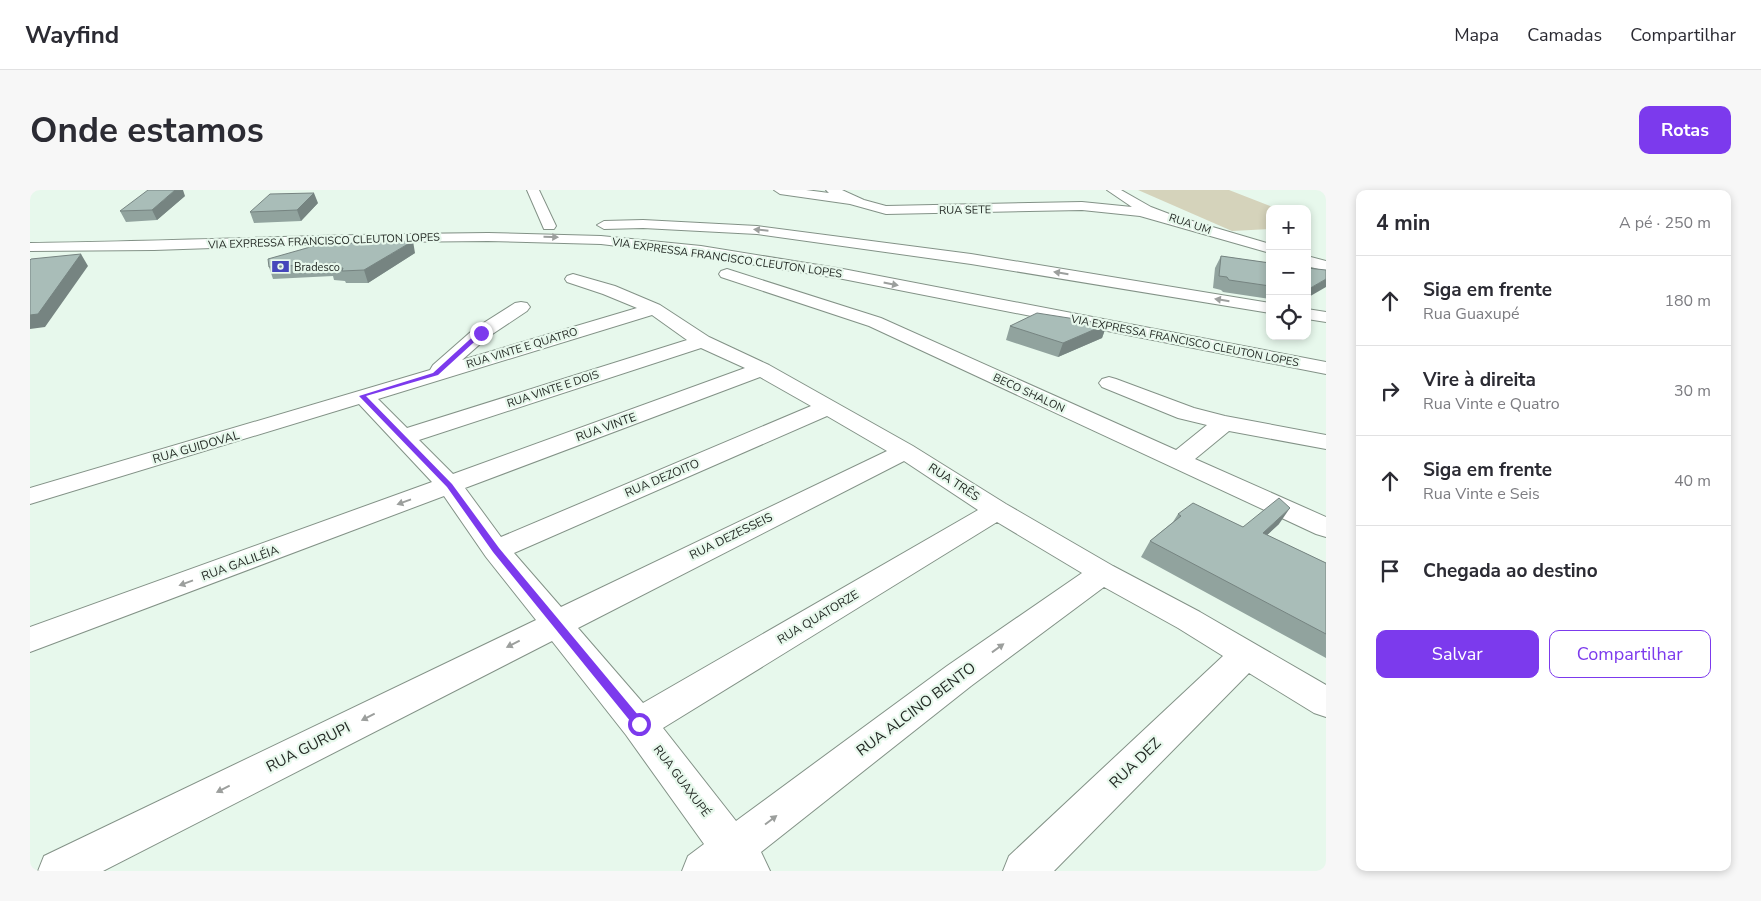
<!DOCTYPE html>
<html lang="pt">
<meta charset="utf-8">
<style>
:root{--surface:#fff;--page:#f7f7f7;--text:#2b2b33;--muted:#7c7c81;--line:#e1e1e2;--accent:#7c3aed}
body{margin:0;font-family:"Nunito Sans",sans-serif;background:var(--page);color:var(--text)}
.controls{position:absolute;right:15px;top:15px;display:grid;overflow:hidden;border-radius:10px;box-shadow:0 2px 8px #0003}
.controls button{width:45px;height:45px;display:grid;place-items:center;padding:0;border:0;border-bottom:1px solid var(--line);background:var(--surface);color:var(--text);font:25px sans-serif}
.stop{position:absolute;width:15px;height:15px;margin:-11px;border:4px solid #7c3aed;border-radius:50%;background:#fff}
.stop.end{background:#7c3aed;border-color:#fff;box-shadow:0 1px 5px #0008}
.list{margin:0;padding:0;list-style:none}
h2{display:flex;justify-content:space-between;align-items:center;height:65px;margin:0;padding:0 20px;font-size:21px}
h2 small{font-size:16px;font-weight:400;color:var(--muted)}
.list li{display:grid;grid-template-columns:32px 1fr auto;gap:15px;align-items:center;box-sizing:border-box;height:90px;padding:0 20px;border-top:1px solid var(--line)}
.list b{display:block;font-size:19px;white-space:nowrap}
.list p{margin:0;font-size:16px;white-space:nowrap;color:var(--muted)}
.list em{font-size:16px;font-style:normal;color:var(--muted)}
.actions{display:flex;gap:10px;padding:15px 20px}
.actions a{flex:1;padding:11px 0;border:1px solid var(--accent);border-radius:10px;text-align:center;font-size:18px;color:var(--accent)}
.actions .main{background:var(--accent);color:#fff}
.icon{flex:none;width:28px;height:28px;fill:none;stroke:currentColor;stroke-width:2;stroke-linecap:round;stroke-linejoin:round}
.map{position:relative;flex:none;width:1296px;height:681px;overflow:hidden;border-radius:10px}
header{display:flex;align-items:center;gap:30px;box-sizing:border-box;height:70px;padding:0 25px;background:var(--surface);border-bottom:1px solid var(--line)}
header strong{font-size:24px}
nav{display:flex;gap:28px;margin-inline-start:auto;font-size:18px}
.intro{display:flex;align-items:center;justify-content:space-between;box-sizing:border-box;height:120px;padding:0 30px}
h1{margin:0;font-size:35px}
.button{padding:12px 22px;border-radius:10px;background:var(--accent);color:#fff;font-size:18px;font-weight:700}
main{display:flex;gap:30px;padding:0 30px}
aside{flex:1;background:var(--surface);border-radius:10px;box-shadow:0 2px 8px #0003}
.map>svg:first-child{display:block}
</style>
<header>
<strong>Wayfind</strong>
<nav><a>Mapa</a><a>Camadas</a><a>Compartilhar</a></nav>
</header>
<div class="intro"><h1>Onde estamos</h1><a class="button">Rotas</a></div>
<main>
<div class="map">
<svg width="1296" height="681" viewBox="0 0 1296 681">
<rect width="100%" height="100%" fill="#e7f8ec"/>
<path fill="#d5d3bb" d="M1108,0H1199L1248,19H1240V39L1202,41Z"/>
<g fill="none" stroke-linecap="round" stroke-linejoin="round">
<defs>
<path id="minor" d="M497,0H509L526,36L524,39H514Z
M744,0H776L799,3L796,0H812L834,10L856,16L1052,12L1102,17L1077,0H1091L1121,17L1142,25L1240,54V63L1110,26L1052,20L856,24L820,14L750,4Z
M1277,66L1296,71V81L1277,76Z
M697,79L851,128L1146,260L1177,235L1148,228L1072,197L1069,193L1072,189L1079,187L1086,189L1164,218L1195,226L1296,245V259L1199,241L1165,269L1296,327V347L1286,344L839,136L691,87L689,84L691,81Z
M543,84L585,96L630,115L679,147L739,175L883,256L976,314L1083,376L1170,422L1296,495V527L1284,523L1219,483L1024,681H973L979,666L1193,466L1148,438L1074,397L941,496L731,662L740,681H652L658,666L674,654L596,545L522,451L73,681H8L14,666L506,430L456,367L414,306L0,462V437L402,292L329,214L0,314V298L400,180L403,175L444,139L485,113L491,112L497,113L500,117L497,121L458,147L432,170L607,118L573,104L537,92L535,89L537,86ZM622,125L657,150L377,238L348,209ZM671,158L715,178L423,284L389,250ZM730,187L781,216L471,347L435,298ZM797,226L857,261L531,417L484,363ZM874,271L948,320L613,513L548,438ZM967,332L1052,383L917,476L706,631L633,538Z"/>
<path id="highway" d="M613,30L727,36L941,64L1240,113V123L941,74L727,44L613,38L574,39L567,35L574,31Z
M458,43L571,46L671,56L813,79L1296,172V184L813,89L671,66L571,54L458,51L352,52L124,60L0,61V53C153,51 305,44 458,43Z
M1277,119L1296,122V132L1277,129Z"/>
</defs>
<use href="#minor" stroke="#839287" stroke-width="2"/>
<use href="#highway" stroke="#839287" stroke-width="2"/>
<use href="#minor" fill="#fff" fill-rule="evenodd"/>
<use href="#highway" fill="#fff" fill-rule="evenodd"/>
</g>
<path fill="#91a39e" d="M155,6L127,30L96,32L90,21Z
M288,13L271,31L224,33L220,22Z
M385,63L338,93H316L315,91L304,90L303,86L243,89L239,77Z
M1191,66L1240,73V109L1193,102L1191,100L1183,98L1185,78Z
M1077,134L1072,148L1028,167L976,150L980,136Z
M1148,324L1213,337L1249,334L1237,345L1296,373V468L1111,367L1120,351L1143,332Z"/>
<path fill="#768481" d="M145,0H153L155,6L127,30L122,20Z
M284,3L288,13L271,31L267,20Z
M383,51L385,63L338,93L334,80Z
M51,64L58,76L15,137L0,139V125Z
M1296,89V97L1277,108V100Z
M1077,134L1072,148L1028,167L1033,153Z
M1260,318L1249,334L1222,359L1233,343Z"/>
<path fill="#a9bdb8" stroke="#768481" d="M118,0H145L122,20L90,21Z
M284,3L267,20L220,22L240,4Z
M383,51L334,80L312,81L313,78H300L306,73L239,77L238,69L291,54Z
M51,64L8,124L0,125V70L1,69Z
M1191,66L1240,73V96L1199,90L1197,87L1189,86Z
M1277,78L1296,80V89L1277,100Z
M1007,123L1077,134L1033,153L980,136Z
M1249,308L1260,318L1233,343L1296,373V444L1120,351L1151,326L1148,324L1163,313L1213,337Z"/>
<defs><path id="oneway-solid" d="M-6-.8H1V-3.2L6.5 0L1 3.2V.8H-6Z" transform="scale(1.25)"/></defs>
<g fill="#9c9f9d">
<use href="#oneway-solid" transform="translate(731 40) rotate(-174)"/>
<use href="#oneway-solid" transform="translate(521 47) rotate(2)"/>
<use href="#oneway-solid" transform="translate(1031 83) rotate(-171)"/>
<use href="#oneway-solid" transform="translate(861 94) rotate(11)"/>
<use href="#oneway-solid" transform="translate(1192 110) rotate(-171)"/>
<use href="#oneway-solid" transform="translate(374 312) rotate(160)"/>
<use href="#oneway-solid" transform="translate(156 393) rotate(160)"/>
<use href="#oneway-solid" transform="translate(483 454) rotate(153)"/>
<use href="#oneway-solid" transform="translate(968 458) rotate(-36)"/>
<use href="#oneway-solid" transform="translate(338 527) rotate(153)"/>
<use href="#oneway-solid" transform="translate(193 599) rotate(153)"/>
<use href="#oneway-solid" transform="translate(741 630) rotate(-37)"/>
</g>
<path fill="#7c3aed" d="M449,141L454,143L408,185L336,206L422,294L469,358L613,531L614,534L613,537H605L463,362L417,297L329,206L403,183Z"/>
<defs>
<symbol id="bank-bare" viewBox="-9 -9 18 18"><path d="M-6-4H6V4H-6ZM0-2.3a2.3 2.3 0 1 0 0 4.6a2.3 2.3 0 1 0 0-4.6Z" fill="#4546bb" stroke="#e7f8ec" stroke-width="2.5" paint-order="stroke"/></symbol>
</defs>
<g fill-rule="evenodd">
<use href="#bank-bare" x="238" y="64" width="25" height="25"/>
</g>
<g text-anchor="middle" dominant-baseline="central" stroke-width="4.5" stroke-linejoin="round" paint-order="stroke">
<g font-size="11" fill="#242a25" stroke="#e7f8ec">
<text transform="translate(935 20) rotate(-1)">RUA SETE</text>
<text transform="translate(1160 34) rotate(18)">RUA UM</text>
<text transform="translate(294 51) rotate(-2)">VIA EXPRESSA FRANCISCO CLEUTON LOPES</text>
<text transform="translate(697 68) rotate(8)">VIA EXPRESSA FRANCISCO CLEUTON LOPES</text>
<text transform="translate(1155 151) rotate(11)">VIA EXPRESSA FRANCISCO CLEUTON LOPES</text>
<text transform="translate(492 158) rotate(-17)">RUA VINTE E QUATRO</text>
<text transform="translate(523 199) rotate(-18)">RUA VINTE E DOIS</text>
<text transform="translate(999 203) rotate(25)">BECO SHALON</text>
</g>
<g font-size="11" fill="#242a25" stroke="#e7f8ec" text-anchor="start">
<text x="264" y="77">Bradesco</text>
</g>
<g font-size="12" fill="#242a25" stroke="#e7f8ec">
<text transform="translate(576 237) rotate(-20)">RUA VINTE</text>
<text transform="translate(166 257) rotate(-16)">RUA GUIDOVAL</text>
<text transform="translate(632 288) rotate(-23)">RUA DEZOITO</text>
<text transform="translate(924 292) rotate(33)">RUA TRÊS</text>
<text transform="translate(701 346) rotate(-26)">RUA DEZESSEIS</text>
<text transform="translate(210 373) rotate(-20)">RUA GALILÉIA</text>
<text transform="translate(788 427) rotate(-31)">RUA QUATORZE</text>
<text transform="translate(652 591) rotate(53)">RUA GUAXUPÉ</text>
</g>
<g font-size="15" fill="#242a25" stroke="#e7f8ec">
<text transform="translate(886 519) rotate(-37)">RUA ALCINO BENTO</text>
<text transform="translate(278 557) rotate(-27)">RUA GURUPI</text>
<text transform="translate(1105 573) rotate(-44)">RUA DEZ</text>
</g>
</g>
</svg>
<div class="controls">
<button>+</button>
<button>−</button>
<button><svg class="icon" aria-label="locate" viewBox="0 0 24 24"><circle cx="12" cy="12" r="6"/><path d="M12 2v4M12 18v4M2 12h4M18 12h4"/></svg></button>
</div>
<div class="stop" style="left:609px;top:534px"></div>
<div class="stop end" style="left:451px;top:143px"></div>
</div>
<aside>
<h2>4 min<small>A pé · 250 m</small></h2>
<ul class="list">
<li><svg class="icon" aria-label="ahead" viewBox="0 0 24 24"><path d="M12 20V5M6 11l6-6 6 6"/></svg><div><b>Siga em frente</b><p>Rua Guaxupé</p></div><em>180 m</em></li>
<li><svg class="icon" aria-label="right" viewBox="0 0 24 24"><path d="M7 20v-9h11M14 6l5 5-5 5"/></svg><div><b>Vire à direita</b><p>Rua Vinte e Quatro</p></div><em>30 m</em></li>
<li><svg class="icon" aria-label="ahead" viewBox="0 0 24 24"><path d="M12 20V5M6 11l6-6 6 6"/></svg><div><b>Siga em frente</b><p>Rua Vinte e Seis</p></div><em>40 m</em></li>
<li><svg class="icon" aria-label="arrive" viewBox="0 0 24 24"><path d="M6 21V4h12l-3 4 3 4H6"/></svg><div><b>Chegada ao destino</b></div></li>
</ul>
<div class="actions"><a class="main">Salvar</a><a>Compartilhar</a></div>
</aside>
</main>
